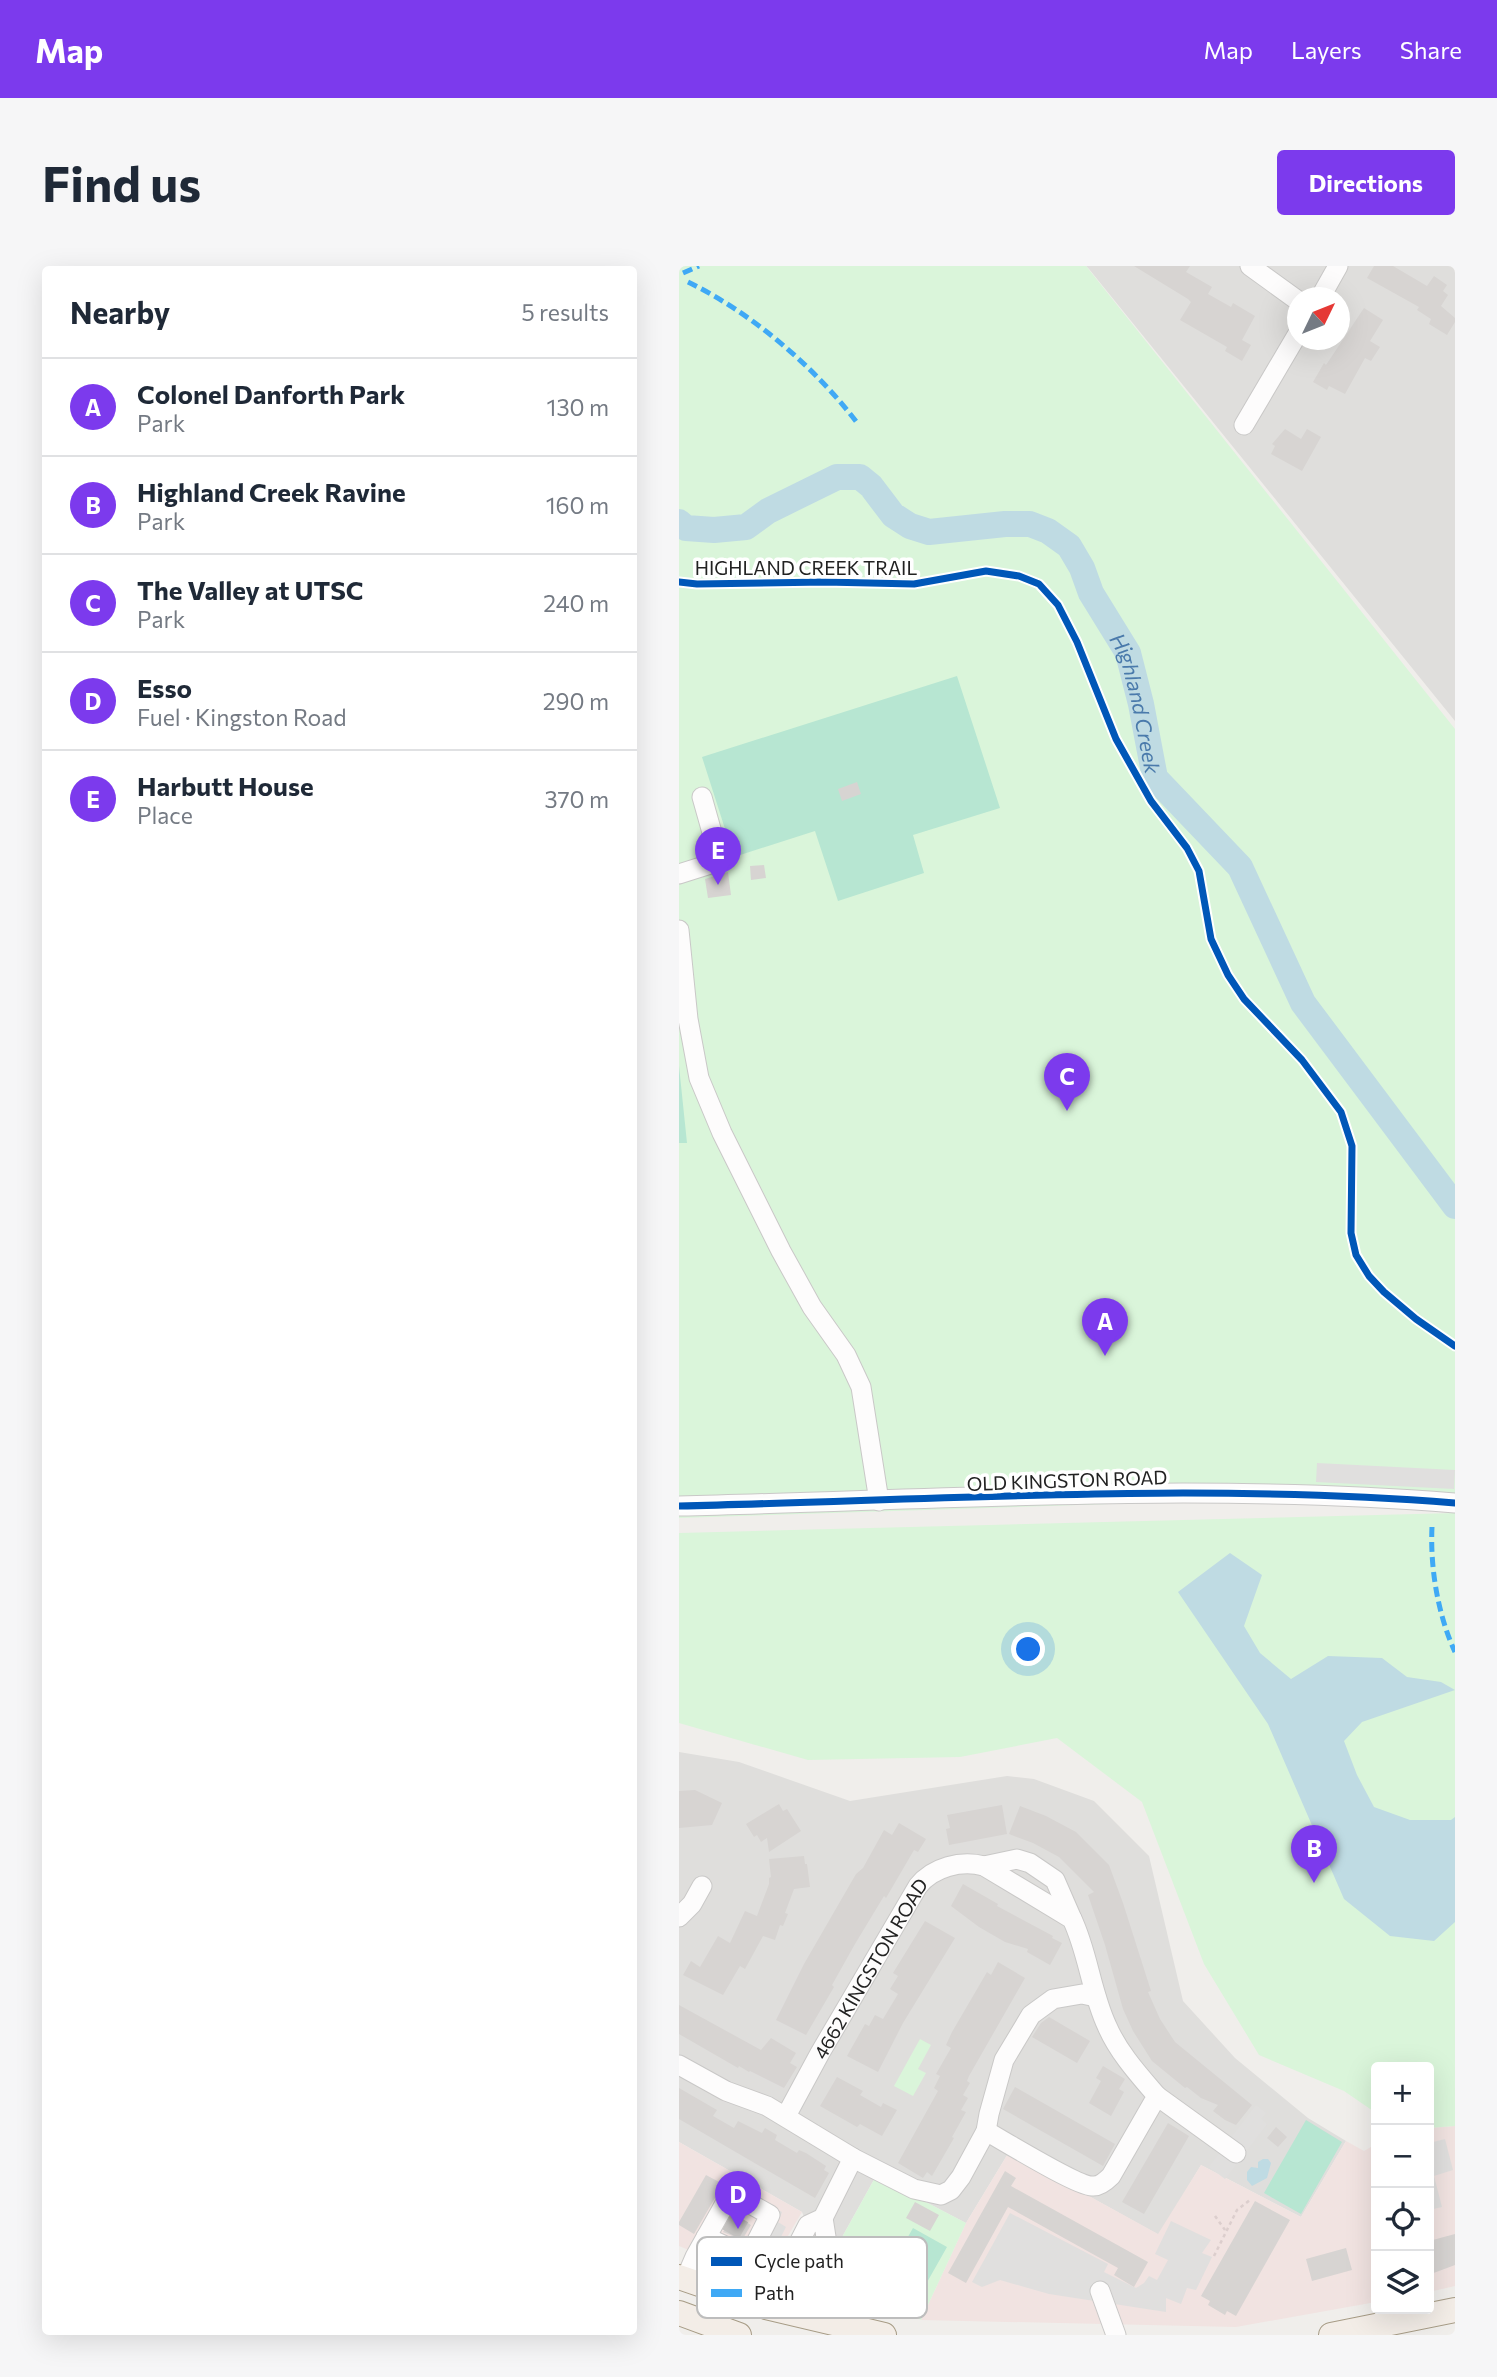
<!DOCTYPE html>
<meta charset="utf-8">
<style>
:root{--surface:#fff;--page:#f6f6f7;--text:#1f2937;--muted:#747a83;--line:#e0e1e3;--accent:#7c3aed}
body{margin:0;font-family:Commissioner,sans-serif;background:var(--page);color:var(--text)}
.controls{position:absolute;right:21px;bottom:21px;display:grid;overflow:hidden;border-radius:7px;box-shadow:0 7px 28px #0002}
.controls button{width:63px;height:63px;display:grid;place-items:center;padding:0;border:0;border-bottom:2px solid var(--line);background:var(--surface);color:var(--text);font:35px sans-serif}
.compass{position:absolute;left:608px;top:21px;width:63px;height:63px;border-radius:50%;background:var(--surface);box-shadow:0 7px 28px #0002;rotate:47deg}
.you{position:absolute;left:350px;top:1384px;width:24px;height:24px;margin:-18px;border:5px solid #fff;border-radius:50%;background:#1a73e8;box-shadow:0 0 0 10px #1a73e833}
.badge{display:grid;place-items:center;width:46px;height:46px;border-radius:50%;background:var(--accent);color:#fff;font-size:23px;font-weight:700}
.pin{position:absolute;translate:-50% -58px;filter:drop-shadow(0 2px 4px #0008)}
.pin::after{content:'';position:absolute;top:37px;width:24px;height:21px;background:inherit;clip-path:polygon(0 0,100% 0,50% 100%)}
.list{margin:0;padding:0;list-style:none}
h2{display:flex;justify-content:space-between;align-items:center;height:91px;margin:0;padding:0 28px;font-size:30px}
h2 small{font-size:23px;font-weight:400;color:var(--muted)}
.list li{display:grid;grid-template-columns:46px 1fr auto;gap:21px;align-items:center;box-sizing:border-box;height:98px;padding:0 28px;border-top:2px solid var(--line)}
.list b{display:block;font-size:26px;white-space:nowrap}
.list p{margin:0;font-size:23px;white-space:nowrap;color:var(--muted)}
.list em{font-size:23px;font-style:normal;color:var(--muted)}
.icon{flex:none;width:38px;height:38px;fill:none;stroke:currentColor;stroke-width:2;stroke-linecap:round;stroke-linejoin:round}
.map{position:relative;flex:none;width:776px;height:2069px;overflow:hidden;border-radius:7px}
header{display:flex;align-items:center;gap:42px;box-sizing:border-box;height:98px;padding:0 35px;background:var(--accent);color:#fff}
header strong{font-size:33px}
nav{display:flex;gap:38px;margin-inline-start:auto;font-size:24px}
.intro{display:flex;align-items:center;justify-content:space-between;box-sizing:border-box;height:168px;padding:0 42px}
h1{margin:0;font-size:49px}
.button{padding:18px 32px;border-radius:7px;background:var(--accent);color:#fff;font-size:24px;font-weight:700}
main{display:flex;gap:42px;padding:0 42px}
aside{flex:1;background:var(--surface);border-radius:7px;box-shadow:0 7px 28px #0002}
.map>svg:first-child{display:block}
</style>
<header>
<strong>Map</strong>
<nav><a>Map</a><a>Layers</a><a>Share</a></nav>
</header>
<div class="intro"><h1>Find us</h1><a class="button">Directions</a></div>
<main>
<aside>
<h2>Nearby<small>5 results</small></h2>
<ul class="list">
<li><span class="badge">A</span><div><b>Colonel Danforth Park</b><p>Park</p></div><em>130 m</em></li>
<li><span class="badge">B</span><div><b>Highland Creek Ravine</b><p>Park</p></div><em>160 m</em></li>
<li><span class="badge">C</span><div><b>The Valley at UTSC</b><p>Park</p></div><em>240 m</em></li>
<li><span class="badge">D</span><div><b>Esso</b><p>Fuel · Kingston Road</p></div><em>290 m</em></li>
<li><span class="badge">E</span><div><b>Harbutt House</b><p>Place</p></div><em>370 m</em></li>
</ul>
</aside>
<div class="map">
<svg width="776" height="2069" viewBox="0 0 776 2069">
<rect width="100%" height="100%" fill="#f0eeeb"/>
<path fill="#dfdedc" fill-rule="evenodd" d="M407,0H776V455L410,3ZM618,32H660V74H618Z
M0,1486L60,1496L171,1535L328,1510L355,1513L415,1535L470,1590L504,1735L556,1792L629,1852L667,1875L622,1951L522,1899L480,1969L330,1886L287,1957L197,1910L147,2000L123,1946L0,1876Z"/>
<path fill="#f1e3e1" d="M776,1860V2020L750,2026V1862Z
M667,1875L685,1885L697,1878V2036L557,2061L242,2054L287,1957L330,1886L479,1968L522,1899L622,1951Z
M0,1876L123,1946L83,2014L0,1980Z"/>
<path fill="#daf5da" d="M0,0H407L776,463V1230L738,1228L0,1252Z
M776,1247V1860L750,1862V1801H697V1847L665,1825L580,1789L525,1698L463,1536L378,1472L281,1491L129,1494L0,1457V1267Z
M241,1773L252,1779L239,1803L247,1807L234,1830L215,1820Z
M197,1910L287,1957L242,2054L147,2000Z"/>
<path fill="#b7e6d2" d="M278,410L321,542L234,569L245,607L159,635L136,565L55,591L23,491Z
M0,800L8,877H0Z
M627,1854L663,1876L622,1948L585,1927Z
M234,1962L268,1981L234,2041L200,2022Z"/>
<path fill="#e0dfde" d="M638,1197L776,1204L775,1223L637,1216Z
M577,1839L587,1847L582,1853L588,1858L546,1913L530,1901Z
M766,1873L774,1904L755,1910L763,1941L750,1944V1877Z
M57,1922L103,1946L99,1956L107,1961L87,2000L73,1992L92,1956Z
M331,1947L429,1998L425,2006L457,2022L465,2017L470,2010L478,2014L489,1994L476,1988L492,1955L532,1974L523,1987L533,1991L517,2024L508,2022L502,2038L487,2032V2046L370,2028L321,2014L303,2021L293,2016Z"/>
<path fill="#bfdbe3" d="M551,1287L583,1309L565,1360L581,1387L612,1413L649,1390L703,1392L728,1411L762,1416L776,1424L683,1456L665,1475L678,1509L695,1541L731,1554H772L776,1551V1656L755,1675L711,1670L665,1633L589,1458L499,1326Z
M584,1893H589L592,1897L588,1912L573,1920L568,1914V1906L572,1901L579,1902V1896Z"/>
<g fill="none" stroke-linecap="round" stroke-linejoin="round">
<path stroke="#bfdbe3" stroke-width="26" id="s1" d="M0,256L7,262L35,264L67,261L89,245L158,211H181L192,220L214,249L231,260L250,266L326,258H351L369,265L390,280L403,302L412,327L449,387L462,438L476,512L561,601L624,737L776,940"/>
</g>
<path fill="#d7d4d2" d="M455,0H511L507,6L533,21L529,28L552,41L554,37L576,50L563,74L572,79L563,95L546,85L548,81L501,54L512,36L509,33Z
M695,0H714L748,20L755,10L768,19L764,25L769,29L762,40L776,52V56L768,69L750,58L752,53L738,44L740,41L688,12Z
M685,42L704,54L691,75L701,81L692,95L686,92L666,128L650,120L648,124L634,116L645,97L647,99Z
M606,163L622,173L628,163L642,171L623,205L592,188L596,180L593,178Z
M178,516L182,528L163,535L159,523Z
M85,599L87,612L72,614L71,600Z
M49,606L52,629L29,632L26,613Z
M16,1524L43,1537L33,1559L0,1562V1525Z
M100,1538L104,1545L108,1543L122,1565L90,1586L88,1572L82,1576L78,1569L75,1571L67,1558Z
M323,1539L328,1568L270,1579L267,1563L271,1562L268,1549Z
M341,1540L367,1550L397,1566L430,1599L444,1637L472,1725L469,1726L481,1753L496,1776L573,1839L557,1859L546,1854L534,1845L539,1839L522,1832L508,1821L506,1822L473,1795L454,1765L444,1743L426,1679L409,1629L415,1626L380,1591L354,1577L330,1568Z
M220,1557L247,1573L239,1586L235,1584L207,1632L205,1630L176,1678L153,1719L155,1721L127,1769L97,1754L125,1698L177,1608L184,1602L205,1564L213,1569Z
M125,1590L126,1598H128L131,1621L115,1623L106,1647L109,1648L104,1660L101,1659L96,1674L84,1670L66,1703L61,1700L44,1729L4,1709L12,1695L21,1701L39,1670L51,1677L66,1645L78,1650L90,1618V1612L92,1611L90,1593Z
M284,1618L319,1638L318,1640L374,1670L373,1672L383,1677L371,1699L348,1686L349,1683L326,1676L300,1661L272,1640Z
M246,1655L276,1672L224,1757L199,1806L168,1790L186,1758L190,1760L196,1749L204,1753L219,1728L211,1723L219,1710L214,1707Z
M319,1696L346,1712L290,1810L288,1815L291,1817L284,1829L289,1832L282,1844L287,1846L273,1871L275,1872L253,1910L248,1906L244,1912L219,1897L259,1825L255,1822L261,1810L257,1808L272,1782L267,1779L273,1766L308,1706L312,1709Z
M0,1739L82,1784L92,1772L117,1787L111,1797L118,1801L105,1822L71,1805L70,1806L60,1800L59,1802L0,1768Z
M370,1751L411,1775L398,1797L353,1771L362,1757Z
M424,1800L446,1813L440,1823L445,1826L432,1850L410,1837L422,1815L417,1812Z
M158,1811L184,1825L181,1829L202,1841L204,1837L218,1844L203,1870L181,1858L178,1861L141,1840Z
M336,1821L436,1878L424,1900L324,1843Z
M0,1822L38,1844L34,1850L55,1862L59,1855L83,1867L86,1862L98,1869L96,1874L118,1887L120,1884L127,1887L147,1900L145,1904L150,1907L136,1932L0,1853Z
M489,1857L510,1870L465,1948L443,1936Z
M597,1861L608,1871L599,1881L588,1872Z
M326,1905L337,1912L332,1920L469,1996L455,2021L435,2009L439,2002L329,1941L287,2017L269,2007Z
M27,1909L44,1918L15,1968L0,1959V1956Z
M576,1935L611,1954L557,2050L548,2045L546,2049L529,2039L531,2035L522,2030Z
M236,1936L260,1949L251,1965L227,1952Z
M54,1949L72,1959L63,1974L44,1966Z
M776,1968V1999L752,2008L750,1998V1975Z
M667,1982L673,2004L633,2015L627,1993Z"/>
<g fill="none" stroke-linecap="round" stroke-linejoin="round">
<path stroke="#c7c5c3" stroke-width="19" stroke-dasharray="19 10" stroke-linecap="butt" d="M48,1955L69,1967"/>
<defs>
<g id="minor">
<path d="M571,0L618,34"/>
<path d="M641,32L659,0"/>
<path d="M565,159L618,69"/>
<path d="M0,608L41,595L23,531"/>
<path d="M0,664L9,753L20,812L43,867L102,985L133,1041L167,1089L182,1121L200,1235"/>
<path d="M0,1240C258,1234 518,1216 776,1237"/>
<path d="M305,1600L338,1593L351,1597L376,1614L393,1653"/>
<path d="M0,1651L13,1638L23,1620"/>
<path d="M0,1799L47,1825L88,1840L174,1892L235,1923L262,1929L272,1924L282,1911L307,1865L310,1848L325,1794L352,1749L374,1733L403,1728L417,1731"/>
<path d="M478,1830L557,1887"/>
<path id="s2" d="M107,1850L141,1787L239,1620C254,1601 282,1594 305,1600L393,1653C409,1686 412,1726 428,1760C439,1786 460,1809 478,1830L432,1910C427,1915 420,1921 413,1920C398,1920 325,1875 307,1865"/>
<path d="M27,1971L70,1991"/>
<path d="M6,2014L16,1991L52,1927L91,1949L60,2010L53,2030"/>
<path d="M421,2025L437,2069"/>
<path d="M87,2041L129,1959L144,1952L174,1892"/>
<path d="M107,2046L147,1971L144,1952"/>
</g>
<path id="major" d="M0,2011L87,2041L205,2069
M0,2047L60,2069
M652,2069L776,2044"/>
</defs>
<use href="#minor" stroke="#c9c8c7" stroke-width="21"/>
<use href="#major" stroke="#a79c86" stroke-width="26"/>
<path stroke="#dccecd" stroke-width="2.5" stroke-dasharray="3.5 3.5" stroke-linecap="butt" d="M536,1950L546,1964
M535,1990L558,1944L571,1934"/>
<use href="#minor" stroke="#fdfcfc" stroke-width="19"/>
<use href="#major" stroke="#f3ede7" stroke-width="24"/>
<path stroke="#3fa9f5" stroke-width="5" stroke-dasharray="10 5" stroke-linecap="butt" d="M4,7L20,0
M9,16C73,47 137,102 179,158
M753,1261C751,1302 759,1349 776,1386"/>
<defs>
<path id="cycleway" d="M0,316L18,318L146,316L235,318L307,305L340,310L360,318L379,339L398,376L437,473L472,535L508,582L520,605L532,673L549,709L565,733L623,794L662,846L673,880L672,967L677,989L690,1010L705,1026L737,1053L776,1080
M0,1240C258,1234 518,1216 776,1237"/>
</defs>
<use href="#cycleway" stroke="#fff" stroke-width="11"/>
<use href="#cycleway" stroke="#0057b8" stroke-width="7"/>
</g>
<g text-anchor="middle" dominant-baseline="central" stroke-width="7" stroke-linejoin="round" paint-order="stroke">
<g font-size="19" fill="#222" stroke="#fff">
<text x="127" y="301">HIGHLAND CREEK TRAIL</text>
<text transform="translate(388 1214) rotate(-2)">OLD KINGSTON ROAD</text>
<text stroke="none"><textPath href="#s2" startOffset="170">4662 KINGSTON ROAD</textPath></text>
</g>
<g font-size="21" font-style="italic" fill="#4a7aab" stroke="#fff">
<text stroke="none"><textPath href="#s1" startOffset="607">Highland Creek</textPath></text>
</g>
</g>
<rect x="18" y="1971" width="230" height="81" rx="10" fill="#fff" stroke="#bdbdbd" stroke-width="2"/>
<rect x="32" y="1991" width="31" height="9" fill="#0057b8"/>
<rect x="32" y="2023" width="31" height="8" fill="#3fa9f5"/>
<g font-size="19" fill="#222">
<text x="75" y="2002">Cycle path</text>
<text x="75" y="2034">Path</text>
</g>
</svg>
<div class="controls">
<button>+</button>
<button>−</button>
<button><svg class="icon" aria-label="locate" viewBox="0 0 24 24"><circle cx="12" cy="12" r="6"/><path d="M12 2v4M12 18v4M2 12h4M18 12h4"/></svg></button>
<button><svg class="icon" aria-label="layers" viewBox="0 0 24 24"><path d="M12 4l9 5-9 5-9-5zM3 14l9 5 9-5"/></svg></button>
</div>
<svg class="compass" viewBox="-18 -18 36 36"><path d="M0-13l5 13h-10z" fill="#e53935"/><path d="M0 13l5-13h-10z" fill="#747a83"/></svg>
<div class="you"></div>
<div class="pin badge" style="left:426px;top:1090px">A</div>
<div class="pin badge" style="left:635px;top:1617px">B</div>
<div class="pin badge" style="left:388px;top:845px">C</div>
<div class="pin badge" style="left:59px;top:1963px">D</div>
<div class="pin badge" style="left:39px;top:619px">E</div>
</div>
</main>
